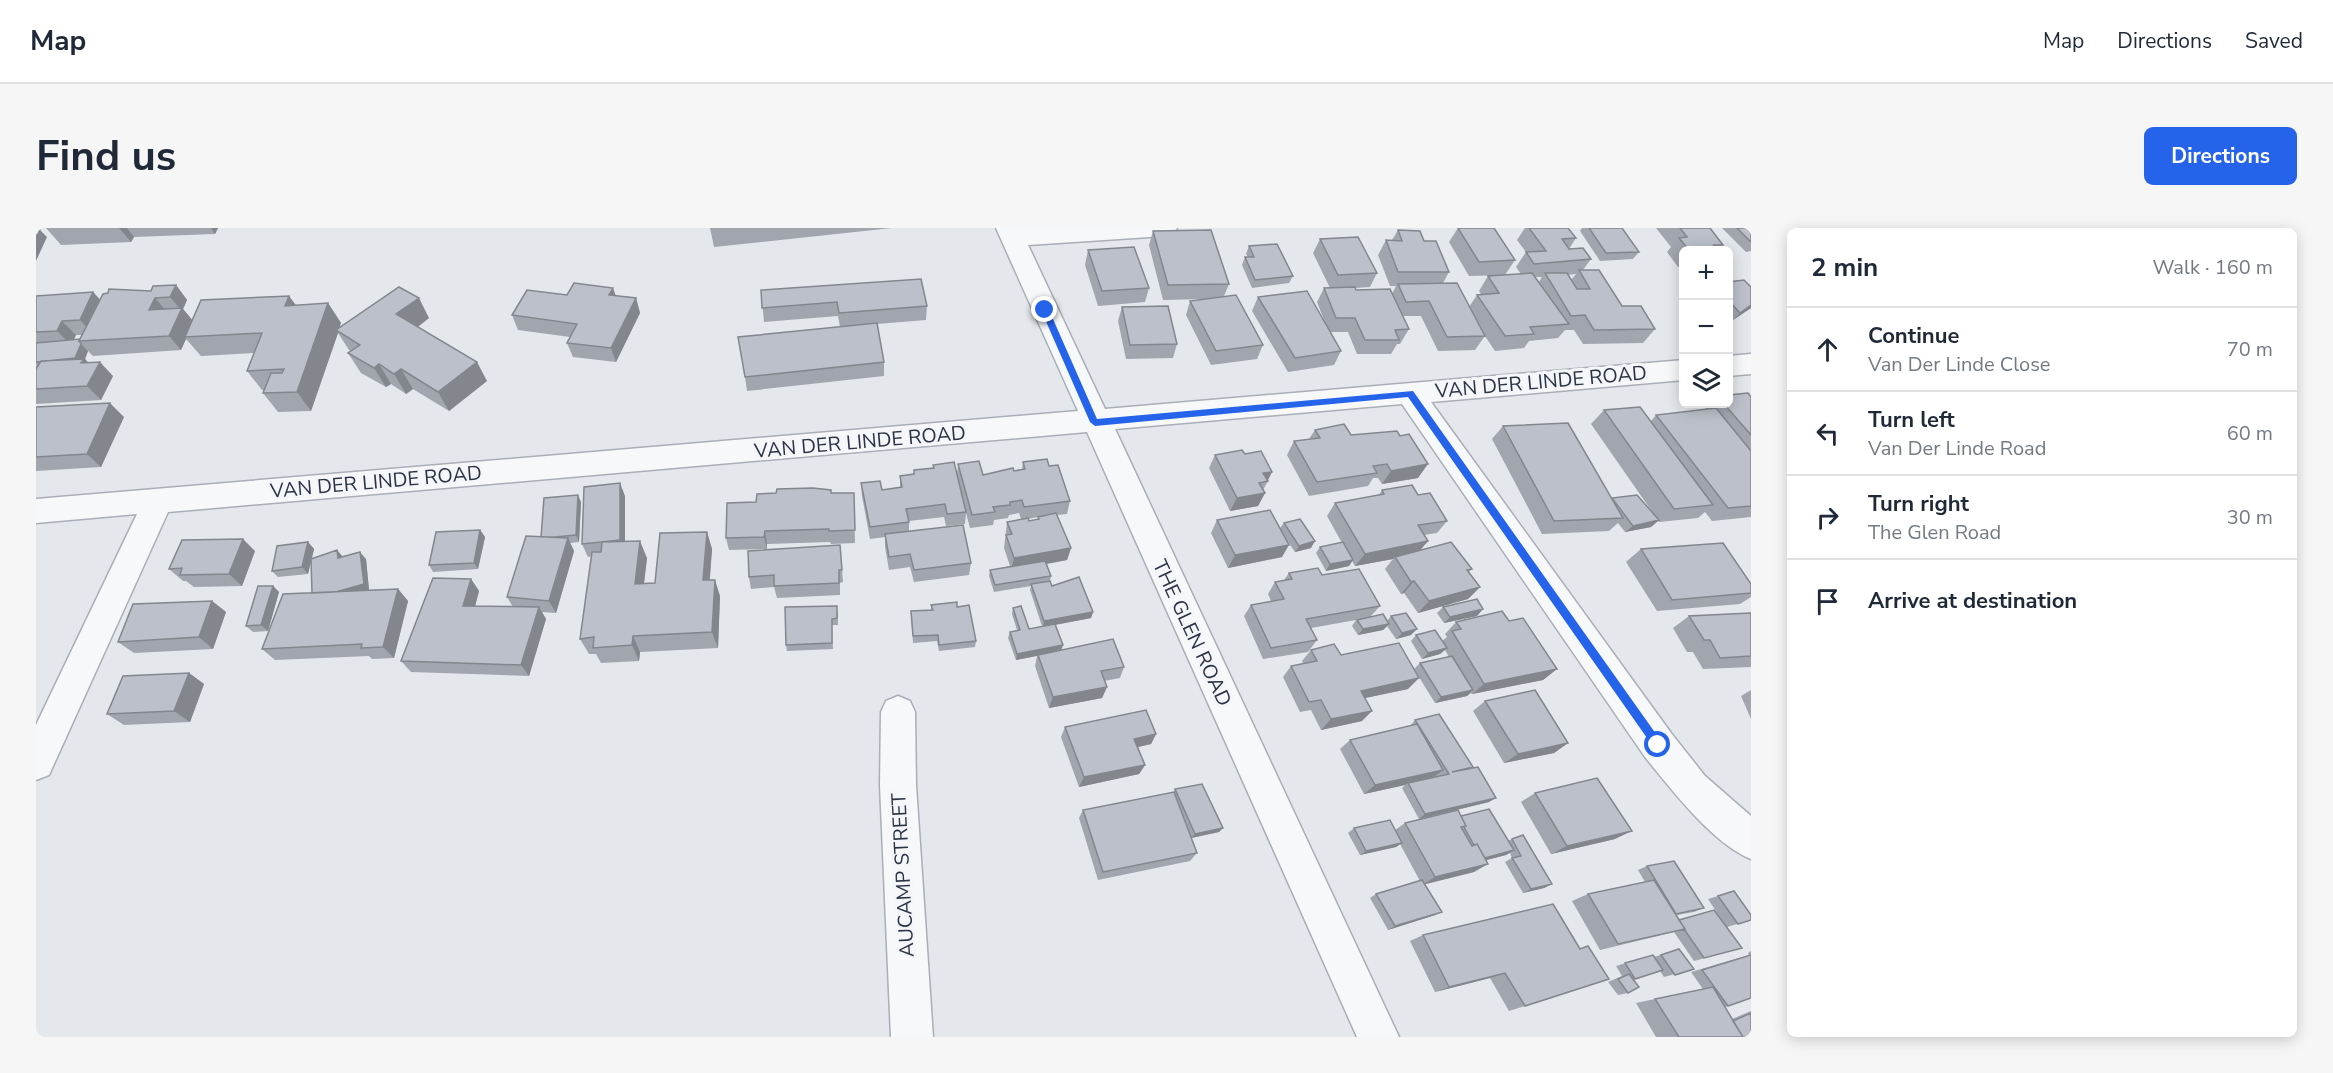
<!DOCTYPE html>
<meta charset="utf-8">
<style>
:root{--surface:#fff;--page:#f6f6f7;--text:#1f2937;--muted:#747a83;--line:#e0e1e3;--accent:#2563eb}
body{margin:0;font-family:"Nunito Sans",sans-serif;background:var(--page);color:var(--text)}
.controls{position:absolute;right:18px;top:18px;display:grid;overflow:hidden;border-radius:9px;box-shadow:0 3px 15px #0003}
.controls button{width:54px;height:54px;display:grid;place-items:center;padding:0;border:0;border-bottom:2px solid var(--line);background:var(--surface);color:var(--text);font:30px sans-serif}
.stop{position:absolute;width:18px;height:18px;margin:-14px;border:4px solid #2563eb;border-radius:50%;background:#fff}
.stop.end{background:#2563eb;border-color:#fff;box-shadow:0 2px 6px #0008}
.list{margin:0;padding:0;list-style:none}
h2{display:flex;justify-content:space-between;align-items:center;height:78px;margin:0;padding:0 24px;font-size:26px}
h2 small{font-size:20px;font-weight:400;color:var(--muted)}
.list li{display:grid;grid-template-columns:39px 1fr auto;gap:18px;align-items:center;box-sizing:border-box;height:84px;padding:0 24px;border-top:2px solid var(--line)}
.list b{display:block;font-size:22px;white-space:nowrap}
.list p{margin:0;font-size:20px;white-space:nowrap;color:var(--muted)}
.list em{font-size:20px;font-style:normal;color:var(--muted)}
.icon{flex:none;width:33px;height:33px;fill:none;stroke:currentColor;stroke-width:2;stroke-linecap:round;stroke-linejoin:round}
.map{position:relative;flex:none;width:1715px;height:809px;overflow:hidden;border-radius:9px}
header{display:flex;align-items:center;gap:36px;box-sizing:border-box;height:84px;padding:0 30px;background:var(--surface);border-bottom:2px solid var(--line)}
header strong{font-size:28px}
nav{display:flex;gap:33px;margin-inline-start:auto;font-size:21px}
.intro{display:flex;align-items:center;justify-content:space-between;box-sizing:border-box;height:144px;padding:0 36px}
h1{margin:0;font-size:42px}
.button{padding:15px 27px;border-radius:9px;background:var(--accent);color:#fff;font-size:21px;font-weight:700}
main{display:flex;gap:36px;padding:0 36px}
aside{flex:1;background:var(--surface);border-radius:9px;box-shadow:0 3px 15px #0003}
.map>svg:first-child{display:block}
</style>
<header>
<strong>Map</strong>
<nav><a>Map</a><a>Directions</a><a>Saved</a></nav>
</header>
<div class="intro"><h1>Find us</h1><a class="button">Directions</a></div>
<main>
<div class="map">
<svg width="1715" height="809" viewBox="0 0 1715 809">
<rect width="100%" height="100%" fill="#e4e7ec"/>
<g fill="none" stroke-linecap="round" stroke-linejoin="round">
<defs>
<path id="minor" d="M960,0H1141L1138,5L1129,8L992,17L1069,181L1648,132V152L1395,174L1635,505L1669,548L1715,588V631C1677,616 1635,561 1609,529L1366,176L1079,201L1363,809H1321L1051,204L132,284L13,547L0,552V497L101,286L0,295V271L1042,183Z
M1715,126V146L1692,148V128Z
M862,468L874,473L879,484L880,557L897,809H855L844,557L845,484L850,473Z"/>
</defs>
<use href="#minor" stroke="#a9aeb7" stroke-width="3"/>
<use href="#minor" fill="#f7f8fa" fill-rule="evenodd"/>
</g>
<path fill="#a1a5ae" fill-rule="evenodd" d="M10,0H182L179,6L98,9L95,14L25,17Z
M674,0H856L678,19Z
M1422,0H1458L1479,32L1469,47L1433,48L1413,14Z
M1489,0H1532L1540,10L1533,21L1555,31L1547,42L1586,78L1619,101L1607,115L1547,116L1538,102H1529L1522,110L1493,113L1488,120L1459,123L1447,105L1449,108L1439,122L1402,123L1385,88H1367L1373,101L1364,116H1361L1355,126H1321L1312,104H1295L1305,123L1298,137L1252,144L1216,83L1222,69L1288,92L1281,74L1288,60H1294L1277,25L1284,11L1341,45L1334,59L1319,60L1320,62L1356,66L1360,58H1354L1342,27L1350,12H1356L1362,2L1388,13L1413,44L1407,55L1433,79L1441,67L1445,66L1443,63L1452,48L1485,46L1480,39L1490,24L1481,12ZM1540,46L1535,52L1532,47ZM1499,49H1506L1503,54Z
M1546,0H1586L1603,24L1597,31L1564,33L1544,3Z
M1620,0H1674L1687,17L1683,22H1647V39H1642L1631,24L1635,19Z
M1686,0H1715V23L1710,24Z
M1117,3L1193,56L1188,68L1227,117L1221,131L1175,137L1150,87L1154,73L1169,71L1127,72L1113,17Z
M1213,18L1257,48L1253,55L1216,60L1206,37L1209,29H1212L1210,26Z
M1052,22L1113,60L1109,74L1062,78L1049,37Z
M1692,54L1715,80L1697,92L1692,87Z
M140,57L151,72L147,81L156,92L253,68L260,77L292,75L305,95L303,100L393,90L382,99L451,153L413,183L377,161L370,166L355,156L350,159L325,145L312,125L315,123L313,122L302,105L275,183L242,184L227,165L228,162H226L211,143L218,125L165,128L150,111L145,122L57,128L52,123L49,131L52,135L77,148L65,172L0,176V68L57,64L64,72L72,65L115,63ZM40,107H46L44,111L38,112Z
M725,62L891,78L890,92L841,96L848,134V148L711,163L709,149L804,99L802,88L728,94Z
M531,67L580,68L600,70L604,85L580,134L537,129L531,115L534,109L482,102L476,87Z
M1086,79L1141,116L1137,130L1090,131L1082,93Z
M1715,169V289L1676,293L1669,284L1662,290L1623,294L1622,293L1615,299L1589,304L1582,295L1573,303L1506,306L1456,211L1467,198L1576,270L1617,285L1555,196L1568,182L1615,193L1620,187L1668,182L1675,176H1692Z
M0,179L88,189L65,239L0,243Z
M1279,202L1315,207L1382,250L1346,256L1342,250H1337L1332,258L1273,268L1251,227L1258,213L1273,211Z
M1209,226L1232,253L1227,262L1229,265L1222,278L1194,283L1173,240L1179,227Z
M987,234L1013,238L1034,273L1031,286L1021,287L1035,320L1031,332L1011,336L1015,348L1014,353L1016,358L1057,384L1055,390L1019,397L1027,417L1025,422L1088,439L1084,450L1068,453L1071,459L1066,470L1013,480L999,438L1001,428L980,432L972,410L974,404L981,402L976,386L977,380L993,401L1006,398L994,362L995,358L958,364L953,348L954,342L974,338L968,320L971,294L985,291L983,285L973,287L972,290L958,292L957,297L934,300L930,285L929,296L910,298L908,289L873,293V304L935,335L933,347L878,354L874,339L853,342L849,319V309L834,311L826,268L825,255L846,262L864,259V248L878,246V242L897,240V237L921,246L922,236L947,247L986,242ZM1002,289V292L993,293L992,291Z
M1346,262L1382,267L1411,293L1401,305L1388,307L1392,313L1384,322L1436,341L1433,344L1444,359L1432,371L1382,385L1368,365L1365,366L1349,341L1357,331L1319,338L1316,333L1313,338L1290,343L1280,325L1284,319L1306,315L1291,288L1299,275L1343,267Z
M795,265H818L819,315L795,316L794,314L731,316V321L693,322L690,310L720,274Z
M589,268V313L611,330L608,355H619L671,304L676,321L674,352L684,368L682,420L604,424L603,433L565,435L560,426H553L544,411L556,328L552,329L546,316Z
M545,274L543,314L534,315L538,323L520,385L506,384L510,391L493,448L375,444L365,433L435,351L443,363L439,378L477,379L471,369L505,309Z
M1181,292L1244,300L1248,295L1275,320L1259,324L1250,311L1246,329L1192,340L1175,305Z
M444,302L449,309L442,341L397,344L393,337Z
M272,314L278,321L276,330L301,322L306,329L330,331L333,362L362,361L372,373L358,430L336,431L333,428L239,432L226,421L276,365L275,332L272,346L242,349L236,343Z
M804,317L807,354L804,355V367L741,370L738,359L715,361L713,349Z
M1605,321L1715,356V369L1704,376L1621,383L1590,334Z
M219,323L206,358L158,359L150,353H147L133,341Z
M1253,345L1286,347L1344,378L1335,388L1351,393L1355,388L1375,407L1360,411L1351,398L1347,402L1322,407L1316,398L1320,392L1275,400L1281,412L1272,424L1227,431L1208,388L1215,377L1235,373L1232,366L1239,354L1248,352Z
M237,358L243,364L232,403L217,404L210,398Z
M176,373L190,384L177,421L98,425L82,414Z
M895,377L921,379L940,413L939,419L903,423L901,413L877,415L875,383L895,382Z
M1407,379L1447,381L1441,388L1408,395L1401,385Z
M802,384V397H796L797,421L751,423L750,417Z
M1715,385V439L1667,441L1657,424H1651L1637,400L1653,388Z
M1473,393L1521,441L1507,452L1436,466L1435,465L1431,468L1399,475L1378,441L1384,435L1413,429L1409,422L1404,426L1386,431L1375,413L1380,407L1406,413L1411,409L1409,406L1420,394Z
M1275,422L1305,427L1372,461L1329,470L1326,493L1285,502L1275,482L1264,484L1247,449L1255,438L1267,435L1266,433Z
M153,445L168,456L154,494L88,497L71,486Z
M1715,462V491L1705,468Z
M1449,473L1532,515L1518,525L1468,535L1437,483Z
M1379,492L1437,539L1434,541L1453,574L1383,591L1366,560L1369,557L1328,566L1304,521L1314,512L1374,498Z
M1029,499L1120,506L1115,516L1102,519L1109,537L1103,546L1043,559L1025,509Z
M1139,561L1187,600L1183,604L1155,610L1161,625L1154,633L1062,652L1043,590L1047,582L1137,565Z
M1499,565L1579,611L1515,626L1485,574Z
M1425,588L1472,613L1476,611L1516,656L1508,660L1487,665L1469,634L1476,630L1474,625L1470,627L1450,632L1438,644L1389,656L1399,687L1352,702L1334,670L1340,666L1384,653L1364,616L1360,619L1324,627L1312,605L1318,600L1359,602L1369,595Z
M1611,638L1668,680L1658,684L1641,687L1643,692L1687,694L1672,671L1682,668L1715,692L1691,699L1706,720L1658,733L1638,704L1564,722L1536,673L1552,666L1609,654L1602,642Z
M1387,707L1544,721L1489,778L1473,783L1454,750L1399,764L1374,713Z
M1643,721L1658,741L1628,749L1624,743L1597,751L1592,765L1582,767L1572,754L1586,748L1580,738L1617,727L1618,729Z
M1715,723V770L1689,779L1696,791L1715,783V809H1620L1600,775L1619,771L1667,761L1655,744L1713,727L1712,725Z"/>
<path fill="#83868d" d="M83,0H91L98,9L95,14Z
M175,0H182L179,6Z
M4,2L11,9L0,33V11Z
M140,57L151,72L147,81L158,94L149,109L150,111L145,122L133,108L145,82L134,69Z
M577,60L582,74L573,67Z
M57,64L70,78L57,106L44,92Z
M253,68L267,88L249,78Z
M119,70L131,84L113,82Z
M383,70L393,90L372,106L360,86Z
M600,70L604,85L580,134L575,120Z
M292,75L305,95L302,103L300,102L302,105L275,183L261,164Z
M1715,77V80L1697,92L1704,85Z
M26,93L40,107L35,117L21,103Z
M45,116L52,123L49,131L59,142L64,134L77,148L65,172L51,158L46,138L39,130Z
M441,134L451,153L413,183L402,164Z
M343,136L355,156L350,159L338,140Z
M365,141L377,161L370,166L358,146Z
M74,175L88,189L65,239L51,226Z
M1392,236L1382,250L1346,256L1355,243Z
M1236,244L1231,254L1227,245Z
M584,255L589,268V324L584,312Z
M1229,265L1222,278L1194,283L1201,270Z
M542,267L545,274L543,314L540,307Z
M1623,292L1615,299L1589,304L1597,298Z
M444,302L449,309L442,341L438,335Z
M729,303L731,316V321L728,309Z
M671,304L676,321L672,369L667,352Z
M532,310L538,323L520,385L513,373Z
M207,311L219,323L206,358L193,346Z
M604,313L611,330L606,372L599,356Z
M1279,313L1275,320L1259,324L1263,318Z
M1392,313L1381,326L1359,329L1357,331L1319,338L1329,326Z
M272,314L278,321L272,346L266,339Z
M1253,317L1246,329L1192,340L1199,327Z
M1035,320L1031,332L975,342L978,330Z
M301,322L307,329L302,330Z
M324,324L330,331L333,362L282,377Z
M1317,332L1313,338L1290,343L1294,336Z
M435,351L443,363L436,390L427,378Z
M679,352L684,368L682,420L676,404Z
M1378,353L1368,365L1365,366L1375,354Z
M237,358L243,364L232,403L225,397Z
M1444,359L1432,371L1382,385L1393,373Z
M362,361L372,373L358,430L347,419Z
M176,373L190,384L177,421L163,409Z
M503,379L510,391L493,448L485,437Z
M1447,381L1441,388L1408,395L1414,389Z
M1057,384L1055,390L1007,399L1008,393Z
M1353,396L1347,402L1322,407L1327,401Z
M1381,401L1375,407L1360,411L1366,405Z
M597,408L604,424L603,433L596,417Z
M1027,417L1025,423L980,432L981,426Z
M1411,420L1404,426L1386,431L1392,425Z
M1521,441L1507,452L1436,466L1448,456Z
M153,445L168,456L154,494L138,483Z
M1383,450L1372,461L1315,473L1325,463Z
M1071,459L1066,470L1013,480L1017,469Z
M1437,462L1431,468L1399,475L1405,469Z
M1336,483L1326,493L1285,502L1295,491Z
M1120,506L1115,516L1093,521L1098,511Z
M1532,515L1518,525L1468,535L1482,526Z
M1109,537L1103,546L1043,559L1048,549Z
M1407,542L1395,551L1372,555L1369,557L1328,566L1339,557Z
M1460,570L1453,574L1383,591L1389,586Z
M1187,600L1183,604L1155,610L1159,606Z
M1596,603L1579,611L1515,626L1531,618Z
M1366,615L1360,619L1324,627L1330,623Z
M1478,622L1470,627L1439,635L1446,631Z
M1452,636L1438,644L1386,657L1399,649Z
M1516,656L1508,660L1487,665L1495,661Z
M1406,684L1399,687L1352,702L1359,698Z
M1469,745L1454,750L1399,764L1413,759Z"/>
<path fill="#bbc0ca" stroke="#83868d" stroke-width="1.5" d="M1422,0H1458L1479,32L1443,34Z
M1493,0H1532L1540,10L1526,11L1533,21L1547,20L1555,31L1498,36L1490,24L1510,23Z
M1553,0H1586L1603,24L1570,25Z
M1644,0H1674L1687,17H1678L1683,22H1653L1643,10L1651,9Z
M1701,0H1715V14Z
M0,2H4L0,11Z
M1175,2L1193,56L1132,57L1117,3Z
M1362,2L1384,3L1388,13H1400L1413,44H1362L1350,12L1366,13Z
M1322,9L1341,45L1302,47L1284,11Z
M1241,16L1257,48L1219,52L1209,29H1218L1213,18Z
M1098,19L1113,60L1066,63L1052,22Z
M1543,42H1563L1586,78H1605L1619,101L1558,102L1549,87L1535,88L1509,45H1531L1541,61H1554Z
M1496,45L1533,96L1494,99L1498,106L1469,108L1441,67L1463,65L1452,48Z
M885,51L891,78L803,85L801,74L726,80L725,62Z
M1708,52L1715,59V77L1704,85L1692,72V54Z
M538,55L577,60L573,67L600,70L575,120L531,115L541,96L476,87L491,62L531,67Z
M1421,55L1449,108L1411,109L1393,73L1370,74L1362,56Z
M140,57L134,69L119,70L113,82L146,80L133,108L43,113L67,66L72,65L73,61L115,63L117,58Z
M363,59L383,70L360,86L441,134L402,164L365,141L358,146L343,136L338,140L312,125L324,117L300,102Z
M1319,59L1320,62L1354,61L1373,101L1359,102L1363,112H1329L1319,90H1300L1288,60Z
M1271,63L1305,123L1259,130L1222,69Z
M57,64L44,92L26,93L21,103L0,104V68Z
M1200,67L1227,117L1180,123L1154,73Z
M253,68L249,78L292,75L261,164L227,165L235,145H246L248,141L211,143L226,105L149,109L165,72Z
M1132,78L1141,116L1094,117L1086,79Z
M841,95L848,134L709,149L702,109Z
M44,111L43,113L45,116L39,130L0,134V115Z
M48,131L45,135L64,134L51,158L0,161V141L5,133Z
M1712,165L1715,169V207L1688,176H1692V167Z
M74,175L51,226L0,229V179Z
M1604,179L1677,277L1638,281L1568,182Z
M1680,180L1715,223V278L1692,280L1620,187Z
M1532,195L1587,290L1518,293L1467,198Z
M1308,196L1315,207L1361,203L1364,208L1373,206L1392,236L1355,243L1351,236L1337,238L1341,245L1281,254L1258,213L1284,210L1279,202Z
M1206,222L1209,226L1225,223L1236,244L1227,245L1232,253L1223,255L1229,265L1201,270L1179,227Z
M1011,231L1013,238L1022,237L1034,273L988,279L986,272L974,274V277L957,279L959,284L936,287L922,236L943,233L947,247L977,240L978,243L989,241L987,234Z
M918,234L930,284L911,286L909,276L870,281L873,294L834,299L825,255L844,253L846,262L866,259L864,248L878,246V242L898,240L897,237Z
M584,255V312L546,316L548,259Z
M1376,257L1382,267L1394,265L1411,293L1382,297L1392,313L1329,326L1299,275L1348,266L1346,262Z
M777,260L795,262V265H818L819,302L793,303V301L729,303L728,309L690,310L691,275L720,274L721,266L740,265L741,261Z
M542,267L540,307L519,309H505L508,270Z
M1601,267L1623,292L1597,298L1576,270Z
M1234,282L1253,317L1199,327L1181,292Z
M1020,285L1035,320L978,330L970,307L976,306L971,294L992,290L993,293L1003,291L1002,289Z
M1264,291L1279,313L1263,318L1248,295Z
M927,297L935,335L878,342L874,326L853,329L849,306Z
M444,302L438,335L393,337L400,304Z
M671,304L667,352H679L676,404L597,408L596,417L557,420L558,409L544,411L556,324H565L566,314L604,313L599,356L619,355L624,305Z
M490,308L532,310L513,373L471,369Z
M207,311L193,346L144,347L146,340L133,341L146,312Z
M272,314L266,339L236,343L241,318Z
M1307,314L1317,332L1294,336L1284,319Z
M1415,314L1436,341L1431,342L1444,359L1393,373L1378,353L1375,354L1359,329Z
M1687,315L1715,356V365L1636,372L1605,321Z
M804,317L806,342H803V355L738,358V347L713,349L712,323Z
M301,322L302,330L324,324L328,356L300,364L276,365L275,331Z
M1009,333L1015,348L959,357L954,342Z
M1282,340L1286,347L1323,341L1344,378L1270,391L1281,412L1235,420L1215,377L1248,371L1239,354L1256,351L1253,345Z
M1043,349L1057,384L1008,393L995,356L1014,353L1016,358Z
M397,350L435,351L427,378L503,379L485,437L365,433Z
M222,358H237L225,397L210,398Z
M362,361L347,419L325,420L326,416L226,421L247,366Z
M1441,371L1447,381L1414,389L1407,379Z
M176,373L163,409L82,414L97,376Z
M921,374V379L933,377L940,413L903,417L902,407L877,408L875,383L897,382L895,377Z
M801,378V390L796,391V415L750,417L749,379Z
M985,378L993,401L1019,396L1027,417L981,426L974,404L984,402L977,380Z
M1466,383L1473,393L1487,390L1521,441L1448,456L1416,403L1425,401L1420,394Z
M1370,385L1381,401L1366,405L1355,388Z
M1715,385V428L1684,430L1674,412H1668L1653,388Z
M1347,386L1353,396L1327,401L1321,392Z
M1399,402L1411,420L1392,425L1380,407Z
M1077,411L1088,439L1065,443L1071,459L1017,469L1002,427Z
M1363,415L1383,450L1325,463L1336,483L1295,491L1285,472L1273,474L1255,438L1281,433L1275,422L1298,416L1305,427Z
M1416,428L1437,462L1405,469L1384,435Z
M153,445L138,483L71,486L87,448Z
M1499,462L1532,515L1482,526L1449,473Z
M1110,482L1120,506L1098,511L1109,537L1048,549L1029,499Z
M1403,486L1437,539L1416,544L1442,539L1460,570L1389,586L1372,555L1413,546L1379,492Z
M1381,496L1407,542L1339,557L1314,512Z
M1561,550L1596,603L1531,618L1499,565Z
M1166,556L1187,600L1159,606L1139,561Z
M1138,564L1161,625L1067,644L1047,582Z
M1453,581L1478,622L1449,630L1441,616L1438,617L1428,599L1430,598L1425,588Z
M1422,582L1430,598L1425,599L1436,618L1441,616L1452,636L1399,649L1369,595Z
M1354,592L1366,615L1330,623L1318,600Z
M1487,607L1516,656L1495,661L1476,630L1485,628L1476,611Z
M1638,633L1668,680L1640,686L1611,638Z
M1386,652L1406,684L1359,698L1340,666Z
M1618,652L1649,701L1582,716L1552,666Z
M1698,663L1715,687V692L1702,696L1682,668Z
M1517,676L1544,721L1552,718L1573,751L1489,778L1469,745L1413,759L1387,707Z
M1678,682L1706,720L1668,730L1648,701H1649L1643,692Z
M1643,721L1658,741L1639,747L1625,727Z
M1617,727L1627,742L1599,751L1589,735Z
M1715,727V770L1692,778L1666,742Z
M1593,746L1603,759L1592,765L1582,751Z
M1677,759L1707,809H1643L1619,771Z
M1715,785V809H1707L1697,793Z"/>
<path fill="#2563eb" d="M1009,80L1013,82L1061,191L1377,163L1625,513V520H1618L1372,169L1059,198L1054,194L1005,82Z"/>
<g text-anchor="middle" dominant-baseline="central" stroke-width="6" stroke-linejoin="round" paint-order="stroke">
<g font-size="20" fill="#2b3445" stroke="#f4f6f9">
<text transform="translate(1505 154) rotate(-5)">VAN DER LINDE ROAD</text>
<text transform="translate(824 214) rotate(-5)">VAN DER LINDE ROAD</text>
<text transform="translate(340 254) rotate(-5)">VAN DER LINDE ROAD</text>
<text transform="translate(1156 405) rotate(65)">THE GLEN ROAD</text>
<text transform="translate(867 647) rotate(-93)">AUCAMP STREET</text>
</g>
</g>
</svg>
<div class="controls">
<button>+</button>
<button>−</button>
<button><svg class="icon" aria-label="layers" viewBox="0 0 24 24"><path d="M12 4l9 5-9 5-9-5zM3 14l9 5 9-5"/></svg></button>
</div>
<div class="stop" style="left:1622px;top:517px"></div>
<div class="stop end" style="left:1009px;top:82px"></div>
</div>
<aside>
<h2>2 min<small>Walk · 160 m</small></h2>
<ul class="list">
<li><svg class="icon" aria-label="ahead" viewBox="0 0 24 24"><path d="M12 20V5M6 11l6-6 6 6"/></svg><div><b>Continue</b><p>Van Der Linde Close</p></div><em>70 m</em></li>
<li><svg class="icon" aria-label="left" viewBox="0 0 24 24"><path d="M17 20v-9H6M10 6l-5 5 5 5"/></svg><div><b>Turn left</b><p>Van Der Linde Road</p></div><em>60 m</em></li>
<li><svg class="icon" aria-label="right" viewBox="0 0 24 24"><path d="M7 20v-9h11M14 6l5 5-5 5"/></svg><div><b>Turn right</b><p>The Glen Road</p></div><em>30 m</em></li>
<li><svg class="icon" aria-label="arrive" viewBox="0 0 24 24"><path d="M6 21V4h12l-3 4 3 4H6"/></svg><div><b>Arrive at destination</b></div></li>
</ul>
</aside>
</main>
